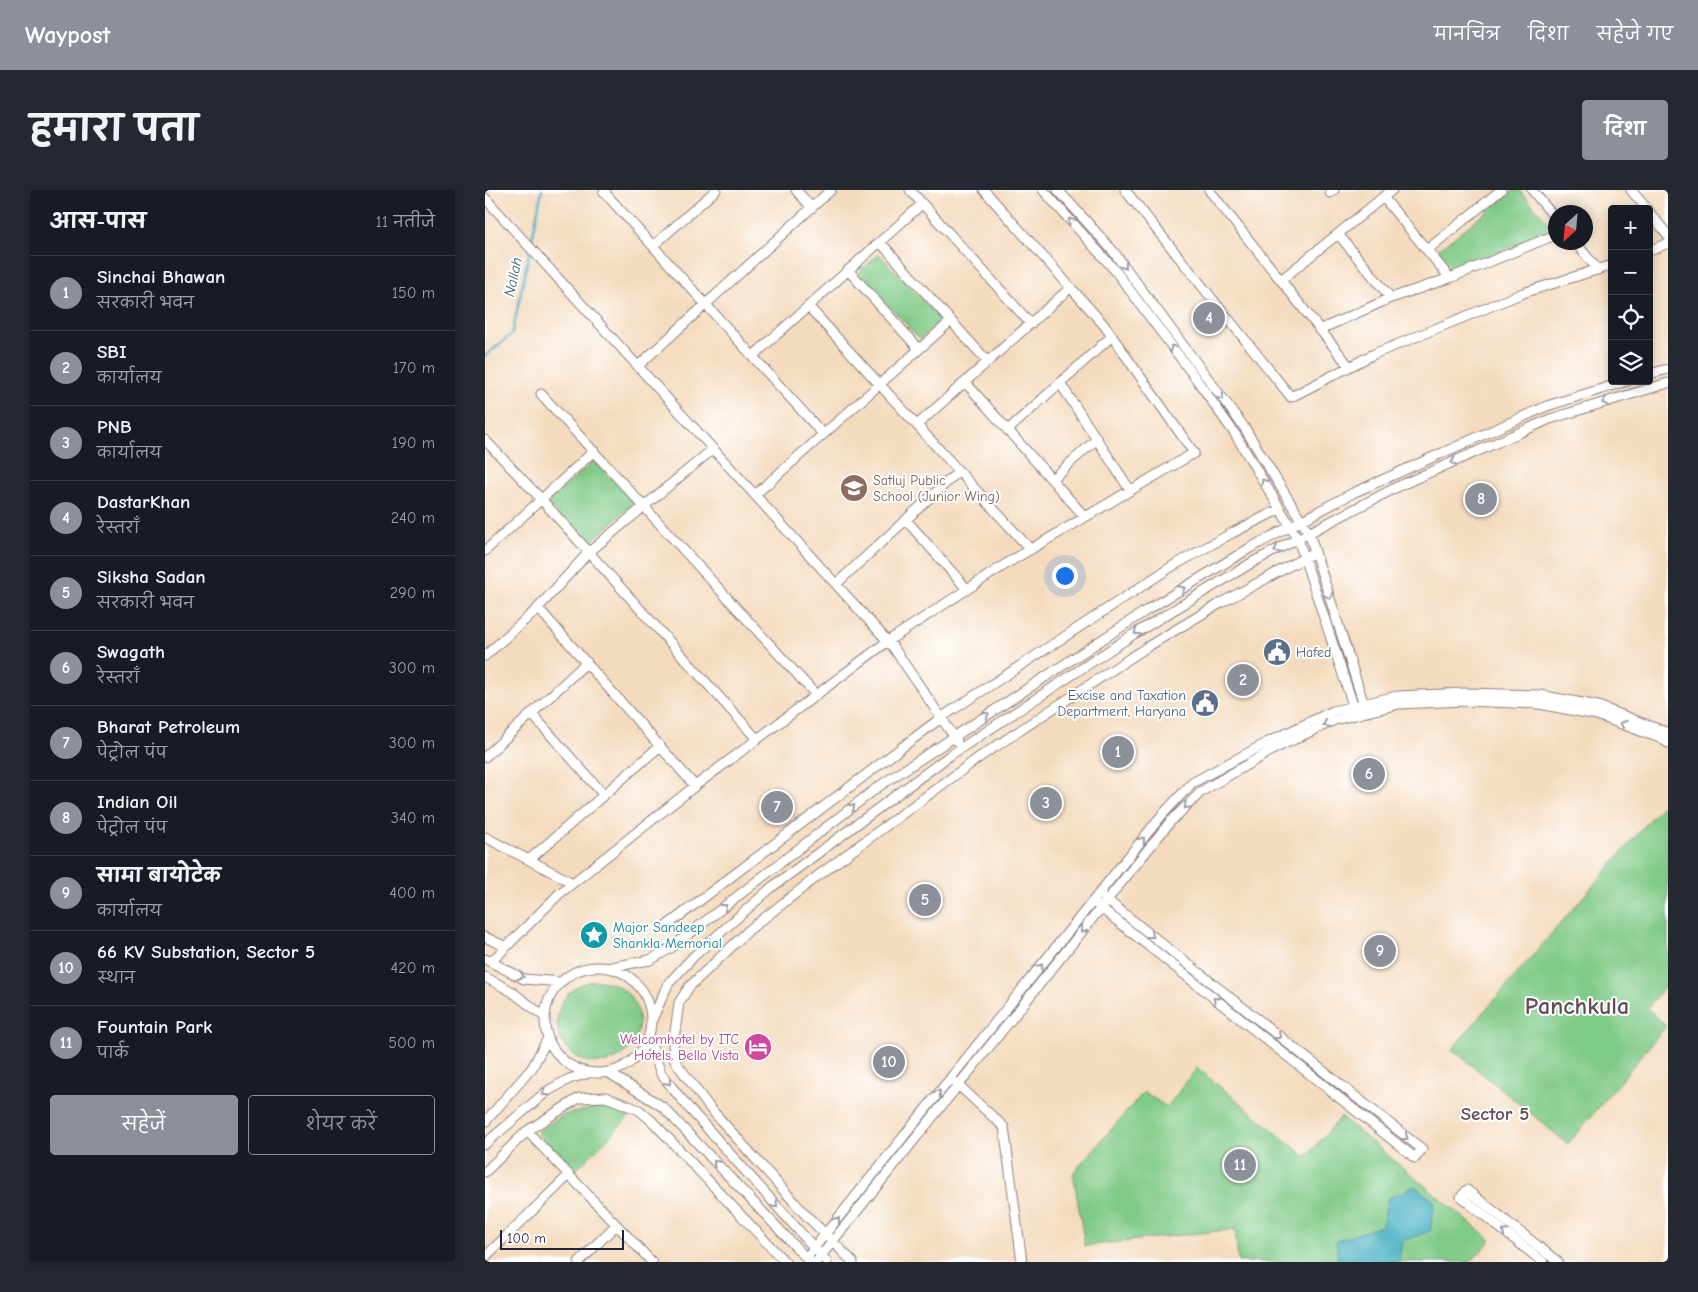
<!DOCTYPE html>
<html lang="hi">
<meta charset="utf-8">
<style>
:root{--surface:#171b24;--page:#242831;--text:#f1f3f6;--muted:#9ea1a6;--line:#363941;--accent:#8c9099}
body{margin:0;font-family:"Comic Neue","Playpen Sans Deva",sans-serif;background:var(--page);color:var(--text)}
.controls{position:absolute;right:15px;top:15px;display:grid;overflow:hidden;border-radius:5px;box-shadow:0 2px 12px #0003}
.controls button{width:45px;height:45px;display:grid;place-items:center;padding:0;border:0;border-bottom:1px solid var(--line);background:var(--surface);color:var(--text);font:25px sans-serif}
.compass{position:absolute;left:1063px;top:15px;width:45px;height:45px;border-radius:50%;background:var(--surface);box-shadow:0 2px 12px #0003;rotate:206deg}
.scale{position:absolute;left:15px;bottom:12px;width:124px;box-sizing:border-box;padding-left:5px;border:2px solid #22223b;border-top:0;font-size:14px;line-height:18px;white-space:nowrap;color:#22223b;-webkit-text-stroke:4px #fff;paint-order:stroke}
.you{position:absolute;left:579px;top:385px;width:18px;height:18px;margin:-12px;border:4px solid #fff;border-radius:50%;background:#1a73e8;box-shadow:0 0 0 8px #1a73e833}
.badge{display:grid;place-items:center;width:32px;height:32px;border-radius:50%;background:var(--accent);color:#fff;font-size:16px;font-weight:700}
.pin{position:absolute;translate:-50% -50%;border:2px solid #fff;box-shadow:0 1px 5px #0006}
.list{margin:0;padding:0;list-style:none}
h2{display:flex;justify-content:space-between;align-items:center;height:65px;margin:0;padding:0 20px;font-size:21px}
h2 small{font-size:16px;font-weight:400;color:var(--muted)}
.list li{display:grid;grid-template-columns:32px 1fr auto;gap:15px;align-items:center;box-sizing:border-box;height:75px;padding:0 20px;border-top:1px solid var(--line)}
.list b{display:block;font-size:19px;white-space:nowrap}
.list p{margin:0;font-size:16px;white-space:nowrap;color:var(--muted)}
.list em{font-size:16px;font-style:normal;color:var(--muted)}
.actions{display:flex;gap:10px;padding:15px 20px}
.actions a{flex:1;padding:11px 0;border:1px solid var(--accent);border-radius:5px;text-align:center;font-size:18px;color:var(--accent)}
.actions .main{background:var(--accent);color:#fff}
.icon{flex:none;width:28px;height:28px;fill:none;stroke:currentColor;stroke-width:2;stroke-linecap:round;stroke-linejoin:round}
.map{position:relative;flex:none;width:1183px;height:1072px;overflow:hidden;border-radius:5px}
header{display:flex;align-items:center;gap:30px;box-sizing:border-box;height:70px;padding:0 25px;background:var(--accent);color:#fff}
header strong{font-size:24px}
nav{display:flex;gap:28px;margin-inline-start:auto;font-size:18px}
.intro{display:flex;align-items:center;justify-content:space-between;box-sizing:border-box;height:120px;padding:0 30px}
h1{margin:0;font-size:35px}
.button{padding:12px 22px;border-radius:5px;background:var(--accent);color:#fff;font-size:18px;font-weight:700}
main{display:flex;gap:30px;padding:0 30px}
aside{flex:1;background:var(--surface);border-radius:5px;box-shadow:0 2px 12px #0003}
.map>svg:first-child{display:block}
</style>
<header>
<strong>Waypost</strong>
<nav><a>मानचित्र</a><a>दिशा</a><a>सहेजे गए</a></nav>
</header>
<div class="intro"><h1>हमारा पता</h1><a class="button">दिशा</a></div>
<main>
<aside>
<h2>आस-पास<small>11 नतीजे</small></h2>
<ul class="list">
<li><span class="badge">1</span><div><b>Sinchai Bhawan</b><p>सरकारी भवन</p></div><em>150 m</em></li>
<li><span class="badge">2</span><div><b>SBI</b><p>कार्यालय</p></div><em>170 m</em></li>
<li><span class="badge">3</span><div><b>PNB</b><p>कार्यालय</p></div><em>190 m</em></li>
<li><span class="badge">4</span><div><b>DastarKhan</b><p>रेस्तराँ</p></div><em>240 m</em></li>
<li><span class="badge">5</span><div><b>Siksha Sadan</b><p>सरकारी भवन</p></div><em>290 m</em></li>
<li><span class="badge">6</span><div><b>Swagath</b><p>रेस्तराँ</p></div><em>300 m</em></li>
<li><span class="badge">7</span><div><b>Bharat Petroleum</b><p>पेट्रोल पंप</p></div><em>300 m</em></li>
<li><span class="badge">8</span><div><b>Indian Oil</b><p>पेट्रोल पंप</p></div><em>340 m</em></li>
<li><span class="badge">9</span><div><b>सामा बायोटेक</b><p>कार्यालय</p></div><em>400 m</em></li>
<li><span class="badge">10</span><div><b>66 KV Substation, Sector 5</b><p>स्थान</p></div><em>420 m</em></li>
<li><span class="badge">11</span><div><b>Fountain Park</b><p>पार्क</p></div><em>500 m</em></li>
</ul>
<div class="actions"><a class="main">सहेजें</a><a>शेयर करें</a></div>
</aside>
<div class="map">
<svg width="1183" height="1072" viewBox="0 0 1183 1072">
<rect width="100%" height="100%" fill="#fff"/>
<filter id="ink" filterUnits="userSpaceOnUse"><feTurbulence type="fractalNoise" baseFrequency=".02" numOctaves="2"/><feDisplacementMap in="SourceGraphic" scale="10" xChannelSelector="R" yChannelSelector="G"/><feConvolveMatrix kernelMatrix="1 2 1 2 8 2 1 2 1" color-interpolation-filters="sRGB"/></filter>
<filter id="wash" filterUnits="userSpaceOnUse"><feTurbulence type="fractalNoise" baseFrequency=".0096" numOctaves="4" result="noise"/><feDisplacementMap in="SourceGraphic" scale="20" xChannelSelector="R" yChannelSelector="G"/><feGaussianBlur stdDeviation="1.12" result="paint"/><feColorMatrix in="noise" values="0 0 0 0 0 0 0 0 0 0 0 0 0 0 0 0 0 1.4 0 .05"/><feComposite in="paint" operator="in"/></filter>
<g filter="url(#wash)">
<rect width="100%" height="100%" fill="#f4dbbe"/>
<path fill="#80ca87" stroke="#517661" d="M1029,0H1034L1070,40L967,79L952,61Z
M394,64L456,130L435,149L373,83Z
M110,270L149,313L101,356L62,313Z
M1183,609V793L1162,818L1181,836L1083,954L967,859Z
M72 832a41 41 0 1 1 82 0a41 41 0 1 1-82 0Z
M712,878L821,967L856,927L1006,1050L986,1072H753L750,1039L600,1056L588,983L659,902L682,917Z
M110,918L125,919L144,927L89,982L52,942L78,925Z"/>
<path fill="#43afc1" stroke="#32687e" d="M930,996L950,1012L945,1041L917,1051L914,1072H853L851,1051L897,1036L903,1008Z"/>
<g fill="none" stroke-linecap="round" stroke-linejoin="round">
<path stroke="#43afc1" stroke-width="2.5" d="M46,54L57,0
M0,166L27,144L45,60"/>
</g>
</g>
<g filter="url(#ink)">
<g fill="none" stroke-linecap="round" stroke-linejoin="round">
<defs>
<path id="minor" d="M121,0L119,2L338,244
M311,0L327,18
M425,0L546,134
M558,0L629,79L712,190L750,244L813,349L870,521
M573,0L628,61L759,237L824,343L880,518
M640,0L806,207L889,164L1038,103L1127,75
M724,0L864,176
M1047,0L1070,28
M1146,0L1162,19
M845,3L849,0
M898,7L965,88
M0,8L408,457L472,551
M1164,22L1183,45
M853,44L906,108
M395,52L503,172
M1090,52L1113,80
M168,56L231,0
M942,60L1016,0
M1164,61L1183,53
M363,80L434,159
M796,90L907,0
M323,116L545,359
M834,140L906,108L965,88L1070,45
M268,166L437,14
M153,176L346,0
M1164,184L1183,179
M480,192L600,327
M575,193L645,300
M56,204L331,505
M432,235L585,98
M523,240L627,146
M0,250L56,309L272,549
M567,289L612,249
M270,305L466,131
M421,330L482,399
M0,361L109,261
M351,394L474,281
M53,418L210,596
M0,466L53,418L103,363L228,259
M46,523L119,605
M0,567L102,472
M0,647L88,693
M44,670L175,556
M611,714L930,968L937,959L618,707
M180,737L457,527L686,377L747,343L795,319
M0,747L21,757
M0,769L39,789L76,792
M6,772L74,704L210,596L403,451L524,372L709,263L619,135L499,0
M60 830a53 53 0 1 1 106 0a53 53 0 1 1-106 0Z
M121,778L165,770L186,758L393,597L662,420L765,358L868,303L1062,216L1142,191
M0,787L26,801L60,827
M167,830L183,794L209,766L287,697L464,566L649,444L768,372L914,296L1065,229L1183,193
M164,848L176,884L203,917L342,1072
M124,883L178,917L325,1072
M470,892L519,937L537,1072
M0,932L47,878L63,848
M42,941L167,1072
M0,954L61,902L84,889L104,883
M0,982L42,941L94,908L121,907L154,920L167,931L300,1072
M0,1067L84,985
M321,1068L677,625L707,593L785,551L848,521L912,506L980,503L1055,505L1113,516L1183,543
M94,1072L131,1035
M331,1072L685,632L717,601L789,559L850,530L914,514L979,511L1054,514L1112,525L1175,548L1183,553
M368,1072L320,1024L260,957L224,917L190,871L188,856L194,813L204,797L264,740L334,685L496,566L662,457L734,414L830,362
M1058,1072L976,1007L982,1000L1073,1072"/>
</defs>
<use href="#minor" stroke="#8b7e7c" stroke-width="11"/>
<use href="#minor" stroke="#fff" stroke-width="9"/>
</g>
<defs><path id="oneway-chevron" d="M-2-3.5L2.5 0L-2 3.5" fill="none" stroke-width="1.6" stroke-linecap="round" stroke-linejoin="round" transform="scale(1.25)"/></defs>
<g stroke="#9c9ca7">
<use href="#oneway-chevron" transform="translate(586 31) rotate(-132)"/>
<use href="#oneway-chevron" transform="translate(639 76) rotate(53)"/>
<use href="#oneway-chevron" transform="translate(688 158) rotate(-127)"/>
<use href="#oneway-chevron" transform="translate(736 207) rotate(53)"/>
<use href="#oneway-chevron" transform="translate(1120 212) rotate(163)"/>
<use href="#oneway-chevron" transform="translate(969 272) rotate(156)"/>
<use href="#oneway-chevron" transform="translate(779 292) rotate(-121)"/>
<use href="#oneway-chevron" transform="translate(792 360) rotate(152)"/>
<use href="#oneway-chevron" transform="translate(697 399) rotate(-31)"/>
<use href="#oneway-chevron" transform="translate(844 406) rotate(72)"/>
<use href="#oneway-chevron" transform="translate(652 442) rotate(148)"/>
<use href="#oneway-chevron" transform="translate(501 525) rotate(-33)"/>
<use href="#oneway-chevron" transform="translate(841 534) rotate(155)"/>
<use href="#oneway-chevron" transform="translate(1138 534) rotate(-160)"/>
<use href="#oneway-chevron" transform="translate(702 616) rotate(135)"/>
<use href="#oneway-chevron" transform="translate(367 617) rotate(-38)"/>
<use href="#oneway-chevron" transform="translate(657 650) rotate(-51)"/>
<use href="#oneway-chevron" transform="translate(239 717) rotate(-38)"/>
<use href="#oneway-chevron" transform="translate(598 740) rotate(129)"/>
<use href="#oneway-chevron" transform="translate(666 745) rotate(38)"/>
<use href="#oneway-chevron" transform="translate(555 777) rotate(-51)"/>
<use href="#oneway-chevron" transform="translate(36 786) rotate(20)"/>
<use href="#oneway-chevron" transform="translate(731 810) rotate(-141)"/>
<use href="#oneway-chevron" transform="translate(793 846) rotate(38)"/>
<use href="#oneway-chevron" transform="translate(183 892) rotate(51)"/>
<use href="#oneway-chevron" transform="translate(60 903) rotate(145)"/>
<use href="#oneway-chevron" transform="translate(453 903) rotate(-51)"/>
<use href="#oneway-chevron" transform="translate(920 947) rotate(38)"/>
<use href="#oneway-chevron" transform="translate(231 973) rotate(-133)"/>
<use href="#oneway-chevron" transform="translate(290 1015) rotate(48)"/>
<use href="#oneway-chevron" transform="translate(352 1030) rotate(-51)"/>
<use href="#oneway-chevron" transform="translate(1020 1042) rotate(-141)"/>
</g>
</g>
<defs>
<symbol id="school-disc" viewBox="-11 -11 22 22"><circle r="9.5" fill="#8d6e63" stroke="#fff"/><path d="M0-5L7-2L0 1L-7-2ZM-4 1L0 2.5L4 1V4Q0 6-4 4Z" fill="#fff"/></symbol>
<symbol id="civic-disc" viewBox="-11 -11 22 22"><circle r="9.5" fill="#5c6f8a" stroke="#fff"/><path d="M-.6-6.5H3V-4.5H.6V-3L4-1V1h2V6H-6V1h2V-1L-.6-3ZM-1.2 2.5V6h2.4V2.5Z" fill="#fff"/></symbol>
<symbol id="sight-disc" viewBox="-11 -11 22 22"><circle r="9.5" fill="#0f9aa8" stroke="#fff"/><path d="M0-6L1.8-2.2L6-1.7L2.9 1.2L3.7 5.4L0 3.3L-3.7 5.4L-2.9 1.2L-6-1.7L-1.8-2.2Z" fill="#fff"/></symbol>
<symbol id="hotel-disc" viewBox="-11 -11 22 22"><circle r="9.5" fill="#d1479c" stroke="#fff"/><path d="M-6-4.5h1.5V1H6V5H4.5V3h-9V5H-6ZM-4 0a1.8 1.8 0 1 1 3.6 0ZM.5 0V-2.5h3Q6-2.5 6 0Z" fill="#fff"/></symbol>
</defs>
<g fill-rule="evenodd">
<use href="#school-disc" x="353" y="282" width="32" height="32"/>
<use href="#civic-disc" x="776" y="446" width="32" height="32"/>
<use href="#civic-disc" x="704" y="497" width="32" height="32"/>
<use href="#sight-disc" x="93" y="729" width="32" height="32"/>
<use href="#hotel-disc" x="257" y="841" width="32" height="32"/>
</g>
<g text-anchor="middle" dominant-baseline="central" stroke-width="4" stroke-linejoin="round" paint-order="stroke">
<g font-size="14" fill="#785e54" stroke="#fff" text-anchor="start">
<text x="388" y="290">Satluj Public<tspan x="388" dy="16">School (Junior Wing)</tspan></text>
</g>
<g font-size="14" fill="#4e5e75" stroke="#fff" text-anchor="start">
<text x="811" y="462">Hafed</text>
<text x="701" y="505" text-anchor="end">Excise and Taxation<tspan x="701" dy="16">Department, Haryana</tspan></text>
</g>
<g font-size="14" fill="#0d838f" stroke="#fff" text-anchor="start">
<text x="128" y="737">Major Sandeep<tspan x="128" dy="16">Shankla Memorial</tspan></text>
</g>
<g font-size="14" fill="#b23c85" stroke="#fff" text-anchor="end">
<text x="254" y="849">Welcomhotel by ITC<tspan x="254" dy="16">Hotels, Bella Vista</tspan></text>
</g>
<g font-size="15" font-style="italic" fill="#316177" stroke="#fff">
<text transform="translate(28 87) rotate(-78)">Nallah</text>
</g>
<g font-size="19" font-weight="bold" fill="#634e55" stroke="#fff">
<text x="1010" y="924">Sector 5</text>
</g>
<g font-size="24" font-weight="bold" fill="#634e55" stroke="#fff">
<text x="1092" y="816">Panchkula</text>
</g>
</g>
</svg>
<div class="controls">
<button>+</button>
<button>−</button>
<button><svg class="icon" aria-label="locate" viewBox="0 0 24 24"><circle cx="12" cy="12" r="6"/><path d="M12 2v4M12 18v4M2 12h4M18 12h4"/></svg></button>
<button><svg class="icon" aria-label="layers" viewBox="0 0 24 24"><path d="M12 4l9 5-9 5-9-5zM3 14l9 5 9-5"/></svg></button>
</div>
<svg class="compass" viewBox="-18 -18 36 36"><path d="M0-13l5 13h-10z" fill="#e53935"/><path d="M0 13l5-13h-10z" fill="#9ea1a6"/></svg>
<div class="scale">100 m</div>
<div class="you"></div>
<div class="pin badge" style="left:633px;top:562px">1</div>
<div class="pin badge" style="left:758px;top:490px">2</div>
<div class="pin badge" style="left:561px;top:613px">3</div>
<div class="pin badge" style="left:724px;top:128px">4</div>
<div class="pin badge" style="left:440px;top:710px">5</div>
<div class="pin badge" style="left:884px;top:584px">6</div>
<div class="pin badge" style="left:292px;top:617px">7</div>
<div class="pin badge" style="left:996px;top:309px">8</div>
<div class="pin badge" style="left:895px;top:761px">9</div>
<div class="pin badge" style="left:404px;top:872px">10</div>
<div class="pin badge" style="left:755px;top:975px">11</div>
</div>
</main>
